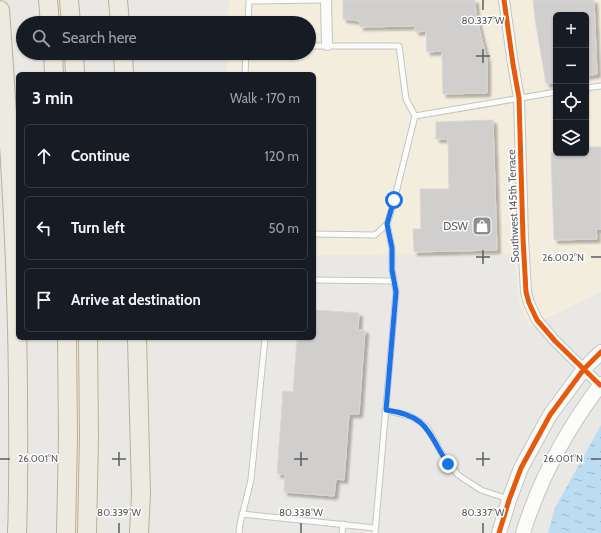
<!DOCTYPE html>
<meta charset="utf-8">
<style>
:root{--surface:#171b24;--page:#242831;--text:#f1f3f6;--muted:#9ea1a6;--line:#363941}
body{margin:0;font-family:Cabin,sans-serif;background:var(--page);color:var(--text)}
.controls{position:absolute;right:12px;top:12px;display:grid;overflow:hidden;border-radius:6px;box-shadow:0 1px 3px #0004}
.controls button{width:36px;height:36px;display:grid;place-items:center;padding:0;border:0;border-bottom:1px solid var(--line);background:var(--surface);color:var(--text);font:20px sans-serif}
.stop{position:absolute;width:12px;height:12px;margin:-9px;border:3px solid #1a73e8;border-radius:50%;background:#fff}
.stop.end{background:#1a73e8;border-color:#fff;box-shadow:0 1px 4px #0008}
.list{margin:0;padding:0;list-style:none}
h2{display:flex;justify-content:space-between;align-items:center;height:52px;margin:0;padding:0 16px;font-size:17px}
h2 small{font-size:13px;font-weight:400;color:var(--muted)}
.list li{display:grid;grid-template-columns:26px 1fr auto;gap:12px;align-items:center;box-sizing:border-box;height:64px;margin:0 8px 8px;padding:0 8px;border:1px solid var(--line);border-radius:6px}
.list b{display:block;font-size:15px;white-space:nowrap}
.list em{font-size:13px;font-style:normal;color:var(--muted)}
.icon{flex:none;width:22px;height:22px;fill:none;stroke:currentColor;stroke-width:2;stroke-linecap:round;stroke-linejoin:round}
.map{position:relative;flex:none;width:601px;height:533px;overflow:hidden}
.search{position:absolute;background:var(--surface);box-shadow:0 1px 3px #0004;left:16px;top:16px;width:300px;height:44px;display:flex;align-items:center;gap:10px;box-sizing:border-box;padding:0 14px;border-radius:22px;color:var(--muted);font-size:15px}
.panel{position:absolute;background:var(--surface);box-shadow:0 1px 3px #0004;left:16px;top:72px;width:300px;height:268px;border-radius:6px}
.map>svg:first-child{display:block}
</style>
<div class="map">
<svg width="601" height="533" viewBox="0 0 601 533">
<defs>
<pattern id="water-ripples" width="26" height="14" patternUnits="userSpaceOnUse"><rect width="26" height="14" fill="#bcdcf1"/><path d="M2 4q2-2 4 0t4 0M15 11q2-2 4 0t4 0" fill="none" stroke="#9cb6c7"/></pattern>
<filter id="shadow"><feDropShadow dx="3.5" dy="3.5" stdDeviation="1" flood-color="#0004"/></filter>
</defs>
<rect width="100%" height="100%" fill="#eae8e4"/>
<path fill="#f3edde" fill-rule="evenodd" d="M229,0H601V292L529,327L519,303L515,257L511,254L314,255V74H226L227,53H309V23H228ZM556,15H586V153H556Z"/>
<path fill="url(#water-ripples)" d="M601,425V533H548L555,508Z"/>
<path fill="#d1cfcd" stroke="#d9d7d4" filter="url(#shadow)" d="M343,0H475L476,15L487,60V93L443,94L442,51L427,52L426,31L416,32L414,26L360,27V21L343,19Z
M533,0H594L597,74L586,76V15H556V82L546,84L535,19Z
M493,120L497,250L414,252L413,229H421L420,189H449L448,139H436V122Z
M586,147H601V229H596L597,239L554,240L551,153H586Z
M314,310L359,313L358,330H365L359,414H349L344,480L336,479L334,496L284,492L285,474H277L283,391L293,392L297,338H314Z"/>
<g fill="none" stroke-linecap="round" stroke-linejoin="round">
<defs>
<path id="lane" d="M248,23L249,1L320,0
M309,46H399L406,99L415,116L393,205L387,224L375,235L314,234
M245,74L246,53
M586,88L601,86
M415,116L556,92
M314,280L394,281
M385,410L410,416L419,421L427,427L441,452L458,475L481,490L508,499
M242,514L375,528
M239,533L240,524L251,480L265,338
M342,533L343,524
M375,533L396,292L392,270V248L387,224"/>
<path id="street" d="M326,0L327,45
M504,0L513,64L519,98L523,238L526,292L529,303L537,320L555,341L600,385"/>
<path id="secondary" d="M499,533L509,500L521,468L550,415L584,369L601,352
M523,533C540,478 566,430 601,384"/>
<path id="highway" d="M48,0L50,23
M69,0L71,23
M118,0L120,23
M0,10C9,136 17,261 18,388C18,436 19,485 17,533
M53,53L54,74
M74,53L75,74
M123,53L124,74
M137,338L141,493L139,533
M66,533L68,437L67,338
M87,533L89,437L88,338"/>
</defs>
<use href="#lane" stroke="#c4c4c4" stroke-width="7"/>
<use href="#street" stroke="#c4c4c4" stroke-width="12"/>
<use href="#secondary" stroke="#c5c5c5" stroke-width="16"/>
<use href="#highway" stroke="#bdaf95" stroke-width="20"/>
<use href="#lane" stroke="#fcfcfb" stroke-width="5"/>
<use href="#street" stroke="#fcfcfb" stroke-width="10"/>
<use href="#secondary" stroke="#fcfcfb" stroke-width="14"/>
<use href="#highway" stroke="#edeae1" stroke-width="18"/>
<defs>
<path id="cycleway" d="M504,0L513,64L519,98L523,238L526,292L529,303L537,320L555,341L600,385
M499,533L509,500L521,468L550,415L584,369L601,352"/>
</defs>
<use href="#cycleway" stroke="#fff" stroke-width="8"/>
<use href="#cycleway" stroke="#e8590c" stroke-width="5"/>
</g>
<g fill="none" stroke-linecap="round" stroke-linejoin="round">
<path stroke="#1a73e8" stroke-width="5" d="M394,200L387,224L392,248V270L396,292L386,410C429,416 427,432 448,464"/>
</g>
<path fill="none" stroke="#5b5e62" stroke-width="1.5" d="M483,0V10M483,49V63M476,56H490M483,250V264M476,257H490M591,257H601M119,452V466M301,452V466M483,452V466M0,459H10M112,459H126M294,459H308M476,459H490M591,459H601M119,523V533M301,523V533M483,523V533"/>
<defs>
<symbol id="shop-square" viewBox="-11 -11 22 22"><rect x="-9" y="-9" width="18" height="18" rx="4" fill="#8d8e90" stroke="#fff"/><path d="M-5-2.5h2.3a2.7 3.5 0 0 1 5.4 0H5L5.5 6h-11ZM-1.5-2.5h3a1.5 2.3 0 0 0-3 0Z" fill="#fff"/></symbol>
</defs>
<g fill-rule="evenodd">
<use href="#shop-square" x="471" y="215" width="22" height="22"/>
</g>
<g text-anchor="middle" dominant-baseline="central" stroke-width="3" stroke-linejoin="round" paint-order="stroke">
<g font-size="11" fill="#5b5e62" stroke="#fff">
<text transform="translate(513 206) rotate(-92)">Southwest 145th Terrace</text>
</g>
<g font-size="11" fill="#5b5e62" stroke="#fff" text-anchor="end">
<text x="468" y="226">DSW</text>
</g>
</g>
<g font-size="10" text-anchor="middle" fill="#5b5e62" stroke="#fff" stroke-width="3" stroke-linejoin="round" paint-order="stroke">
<text x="483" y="24">80.337°W</text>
<text x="563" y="261">26.002°N</text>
<text x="38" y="462">26.001°N</text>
<text x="563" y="462">26.001°N</text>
<text x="119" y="516">80.339°W</text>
<text x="301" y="516">80.338°W</text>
<text x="483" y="516">80.337°W</text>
</g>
</svg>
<div class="controls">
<button>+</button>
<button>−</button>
<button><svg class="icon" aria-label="locate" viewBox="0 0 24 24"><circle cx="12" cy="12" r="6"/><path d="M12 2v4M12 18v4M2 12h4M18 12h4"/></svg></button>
<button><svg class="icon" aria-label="layers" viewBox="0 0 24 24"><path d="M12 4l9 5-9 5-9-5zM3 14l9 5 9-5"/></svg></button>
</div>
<div class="stop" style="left:394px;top:200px"></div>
<div class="stop end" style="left:448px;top:464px"></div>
<div class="search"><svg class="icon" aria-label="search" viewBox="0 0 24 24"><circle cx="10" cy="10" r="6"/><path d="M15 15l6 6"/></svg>Search here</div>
<section class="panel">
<h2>3 min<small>Walk · 170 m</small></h2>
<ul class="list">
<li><svg class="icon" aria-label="ahead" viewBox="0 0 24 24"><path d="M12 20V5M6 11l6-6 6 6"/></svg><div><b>Continue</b></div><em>120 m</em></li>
<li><svg class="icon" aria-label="left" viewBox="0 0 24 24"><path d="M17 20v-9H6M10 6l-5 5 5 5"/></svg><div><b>Turn left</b></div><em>50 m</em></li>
<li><svg class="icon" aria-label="arrive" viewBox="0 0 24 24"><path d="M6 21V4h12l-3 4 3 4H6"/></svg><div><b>Arrive at destination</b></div></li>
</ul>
</section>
</div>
